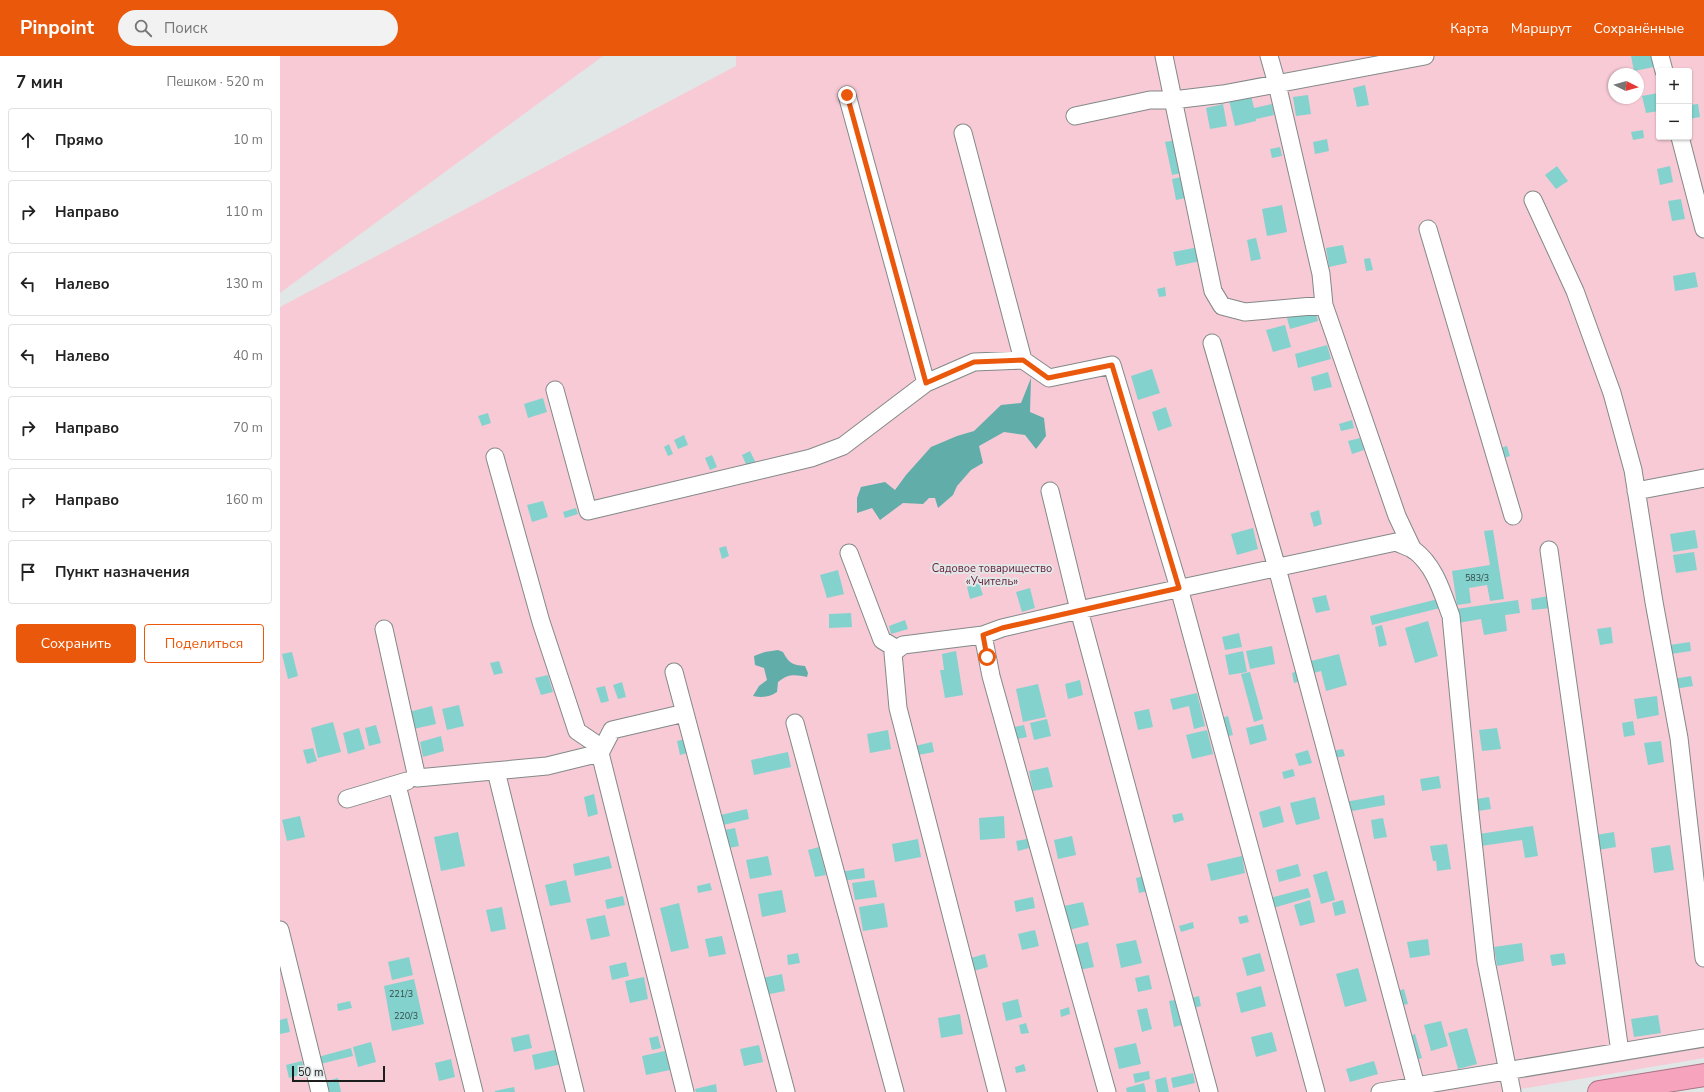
<!DOCTYPE html>
<html lang="ru">
<meta charset="utf-8">
<style>
:root{--surface:#fff;--page:#f2f2f2;--text:#222;--muted:#767676;--line:#e0e0e0;--accent:#ea580c}
body{margin:0;font-family:"Nunito Sans",sans-serif;background:var(--page);color:var(--text)}
.controls{position:absolute;right:12px;top:12px;display:grid;overflow:hidden;border-radius:4px;box-shadow:0 1px 3px #0004}
.controls button{width:36px;height:36px;display:grid;place-items:center;padding:0;border:0;border-bottom:1px solid var(--line);background:var(--surface);color:var(--text);font:20px sans-serif}
.compass{position:absolute;left:1328px;top:12px;width:36px;height:36px;border-radius:50%;background:var(--surface);box-shadow:0 1px 3px #0004;rotate:95deg}
.scale{position:absolute;left:12px;bottom:10px;width:93px;box-sizing:border-box;padding-left:4px;border:2px solid #1b1d1d;border-top:0;font-size:11px;line-height:14px;white-space:nowrap;color:#1b1d1d;-webkit-text-stroke:3px #e1e7e6;paint-order:stroke}
.stop{position:absolute;width:12px;height:12px;margin:-9px;border:3px solid #ea580c;border-radius:50%;background:#fff}
.stop.end{background:#ea580c;border-color:#fff;box-shadow:0 1px 4px #0008}
.list{margin:0;padding:0;list-style:none}
h2{display:flex;justify-content:space-between;align-items:center;height:52px;margin:0;padding:0 16px;font-size:17px}
h2 small{font-size:13px;font-weight:400;color:var(--muted)}
.list li{display:grid;grid-template-columns:26px 1fr auto;gap:12px;align-items:center;box-sizing:border-box;height:64px;margin:0 8px 8px;padding:0 8px;border:1px solid var(--line);border-radius:4px}
.list b{display:block;font-size:15px;white-space:nowrap}
.list em{font-size:13px;font-style:normal;color:var(--muted)}
.actions{display:flex;gap:8px;padding:12px 16px}
.actions a{flex:1;padding:9px 0;border:1px solid var(--accent);border-radius:4px;text-align:center;font-size:14px;color:var(--accent)}
.actions .main{background:var(--accent);color:#fff}
.icon{flex:none;width:22px;height:22px;fill:none;stroke:currentColor;stroke-width:2;stroke-linecap:round;stroke-linejoin:round}
.map{position:relative;flex:none;width:1424px;height:1036px;overflow:hidden}
header{display:flex;align-items:center;gap:24px;box-sizing:border-box;height:56px;padding:0 20px;background:var(--accent);color:#fff}
header strong{font-size:19px}
nav{display:flex;gap:22px;margin-inline-start:auto;font-size:14px}
.search{width:280px;height:36px;background:var(--page);display:flex;align-items:center;gap:10px;box-sizing:border-box;padding:0 14px;border-radius:22px;color:var(--muted);font-size:15px}
main{display:flex}
aside{flex:1;background:var(--surface)}
.map>svg:first-child{display:block}
</style>
<header>
<strong>Pinpoint</strong>
<div class="search"><svg class="icon" aria-label="search" viewBox="0 0 24 24"><circle cx="10" cy="10" r="6"/><path d="M15 15l6 6"/></svg>Поиск</div>
<nav><a>Карта</a><a>Маршрут</a><a>Сохранённые</a></nav>
</header>
<main>
<aside>
<h2>7 мин<small>Пешком · 520 m</small></h2>
<ul class="list">
<li><svg class="icon" aria-label="ahead" viewBox="0 0 24 24"><path d="M12 20V5M6 11l6-6 6 6"/></svg><div><b>Прямо</b></div><em>10 m</em></li>
<li><svg class="icon" aria-label="right" viewBox="0 0 24 24"><path d="M7 20v-9h11M14 6l5 5-5 5"/></svg><div><b>Направо</b></div><em>110 m</em></li>
<li><svg class="icon" aria-label="left" viewBox="0 0 24 24"><path d="M17 20v-9H6M10 6l-5 5 5 5"/></svg><div><b>Налево</b></div><em>130 m</em></li>
<li><svg class="icon" aria-label="left" viewBox="0 0 24 24"><path d="M17 20v-9H6M10 6l-5 5 5 5"/></svg><div><b>Налево</b></div><em>40 m</em></li>
<li><svg class="icon" aria-label="right" viewBox="0 0 24 24"><path d="M7 20v-9h11M14 6l5 5-5 5"/></svg><div><b>Направо</b></div><em>70 m</em></li>
<li><svg class="icon" aria-label="right" viewBox="0 0 24 24"><path d="M7 20v-9h11M14 6l5 5-5 5"/></svg><div><b>Направо</b></div><em>160 m</em></li>
<li><svg class="icon" aria-label="arrive" viewBox="0 0 24 24"><path d="M6 21V4h12l-3 4 3 4H6"/></svg><div><b>Пункт назначения</b></div></li>
</ul>
<div class="actions"><a class="main">Сохранить</a><a>Поделиться</a></div>
</aside>
<div class="map">
<svg width="1424" height="1036" viewBox="0 0 1424 1036">
<rect width="100%" height="100%" fill="#e1e7e6"/>
<path fill="#f7cad6" fill-rule="evenodd" d="M0,0H323L0,237Z
M456,0H1424V1002L1223,1036H0V251L456,10ZM1379,15H1409V81H1379ZM1334,18H1358V42H1334Z"/>
<path fill="#60adaa" d="M751,322L750,356L764,362L766,380L756,393L745,379L724,376L699,390L703,407L691,414L677,430L673,439L658,452L655,442H649L643,448L623,447L600,464L592,452L577,457V442L581,431L605,426L615,434L626,419L651,391L677,380L694,375L721,349L741,347Z
M498,594L503,596C509,607 512,609 525,610L528,617L527,621C515,618 507,618 498,626L497,636C489,641 483,642 473,640L479,630L487,624L484,612L475,609L474,600L485,596Z"/>
<path fill="#84d2cd" d="M1351,0H1372L1374,11L1354,15Z
M1085,29L1089,49L1077,51L1073,32Z
M1378,37L1379,55L1366,57L1362,40Z
M971,39L974,52L992,48L994,59L976,63V65L955,70L949,44Z
M1028,39L1031,58L1016,60L1013,41Z
M943,48L947,70L930,73L926,52Z
M1418,48L1420,61L1409,63V49Z
M1363,74L1364,82L1353,84L1351,76Z
M1047,83L1049,95L1035,98L1033,86Z
M896,84L902,117L892,119L885,86Z
M1000,91L1002,100L992,102L990,93Z
M1277,110L1288,125L1276,133L1265,119Z
M1390,110L1393,126L1380,129L1377,113Z
M906,120L910,141L896,144L892,123Z
M1401,143L1405,163L1392,165L1388,145Z
M1002,149L1007,176L987,180L982,153Z
M976,182L981,203L971,205L967,184Z
M1063,189L1067,207L1049,211L1046,192Z
M919,191L921,205L896,210L893,196Z
M1090,202L1093,214L1086,215L1084,203Z
M1415,216L1418,231L1395,235L1393,220Z
M885,231L886,240L879,241L877,233Z
M1035,254L1038,265L1010,273L1007,262Z
M1005,269L1011,291L993,296L986,274Z
M1047,289L1051,303L1018,312L1015,298Z
M872,313L880,337L858,344L851,320Z
M1048,316L1052,331L1034,335L1031,321Z
M263,342L267,356L248,362L244,348Z
M886,351L892,370L878,375L872,356Z
M208,357L211,367L202,370L198,360Z
M1072,364L1074,372L1061,375L1059,368Z
M404,379L408,389L398,393L394,384Z
M1080,382L1084,394L1072,398L1068,385Z
M389,388L393,398L388,400L384,391Z
M1227,390L1230,400L1217,404L1214,394Z
M470,395L476,407L467,411L462,399Z
M432,399L437,411L430,414L425,402Z
M263,445L268,461L252,466L247,449Z
M296,452L298,458L285,462L283,456Z
M1039,454L1042,468L1034,471L1030,457Z
M973,472L978,493L957,499L951,478Z
M1213,474L1224,543L1210,545L1207,529L1189,532L1191,547L1177,549L1172,515L1210,509L1204,475Z
M1415,474L1418,492L1393,496L1390,478Z
M446,490L449,500L442,503L439,492Z
M1414,496L1417,514L1396,517L1393,499Z
M558,514L564,538L547,542L540,519Z
M699,527L703,539L690,543L687,531Z
M750,532L755,552L742,556L736,536Z
M1046,539L1050,554L1036,557L1032,542Z
M1269,540L1271,552L1252,554L1251,543Z
M1158,543L1160,552L1092,569L1090,560Z
M1238,544L1240,557L1225,559L1227,575L1204,579L1201,563L1178,567L1176,553Z
M571,557L572,571L549,572V558Z
M625,564L628,573L611,578L609,570Z
M1148,565L1158,600L1135,607L1125,572Z
M1102,569L1107,589L1099,591L1095,571Z
M1331,571L1333,587L1320,589L1317,573Z
M959,577L962,591L945,594L942,581Z
M1410,586L1411,595L1391,598L1390,589Z
M992,590L995,608L970,613L966,595Z
M676,595L683,639L665,642L660,614H664L662,598Z
M963,595L967,616L949,619L945,599Z
M12,596L18,620L8,623L2,598Z
M1059,598L1067,629L1046,635L1041,615L1030,618L1027,606Z
M219,605L223,617L214,619L210,607Z
M1018,615L1021,625L1014,627L1012,617Z
M970,616L983,663L974,666L961,618Z
M268,619L273,636L261,639L255,622Z
M1411,620L1413,630L1394,633L1393,623Z
M800,624L803,639L788,643L785,628Z
M342,626L346,641L338,643L333,629Z
M758,628L766,661L743,666L736,633Z
M325,630L329,645L321,647L316,632Z
M917,637L925,670L914,673L909,650L893,654L890,643Z
M1377,640L1379,659L1357,663L1354,643Z
M179,649L184,670L167,674L162,653Z
M152,650L156,668L129,674L125,657Z
M869,653L873,671L858,674L854,656Z
M948,660L953,679L944,681L939,663Z
M767,663L771,680L754,684L750,667Z
M1353,665L1355,679L1344,681L1342,667Z
M53,666L61,696L38,702L31,672Z
M983,668L987,684L970,689L966,672Z
M96,669L101,687L89,690L85,672Z
M744,669L747,681L733,684L730,672Z
M79,672L85,693L68,698L63,677Z
M1217,672L1221,693L1202,695L1199,674Z
M608,674L611,693L590,697L587,678Z
M927,674L933,698L912,703L906,679Z
M161,680L164,695L143,701L140,686Z
M405,683L408,697L400,699L397,685Z
M1381,685L1384,706L1368,709L1364,687Z
M652,686L654,696L633,700L631,691Z
M33,692L37,705L27,708L23,694Z
M1063,693L1065,700L1055,702L1053,695Z
M1028,694L1032,707L1019,710L1015,698Z
M508,696L511,711L474,719L471,704Z
M768,711L773,731L753,735L749,715Z
M1013,713L1015,720L1004,723L1002,716Z
M1159,720L1161,732L1142,735L1140,723Z
M314,738L318,758L308,761L304,741Z
M1104,739L1105,749L1067,756L1065,746Z
M1035,741L1040,763L1016,769L1010,747Z
M1209,741L1211,753L1198,755L1196,743Z
M1000,750L1004,766L983,772L979,756Z
M467,753L469,763L439,770L436,760Z
M902,757L904,764L894,767L892,759Z
M20,760L25,781L7,785L2,764Z
M724,760L725,782L700,784L699,762Z
M1103,762L1107,781L1094,783L1091,764Z
M1253,770L1258,800L1245,802L1242,784L1201,790L1199,778Z
M455,772L459,790L444,793L440,775Z
M178,776L185,810L161,815L154,781Z
M1334,776L1336,791L1318,794L1316,779Z
M792,780L796,799L778,803L774,784Z
M638,783L641,801L615,806L612,788Z
M747,783L749,792L738,795L736,785Z
M1167,788L1171,813L1157,815L1156,805H1153L1150,790Z
M1390,789L1394,814L1374,817L1371,792Z
M539,791L546,819L535,821L528,794Z
M329,800L332,812L295,820L293,808Z
M488,800L492,819L470,823L466,804Z
M962,800L965,817L931,825L927,808Z
M1018,808L1021,820L999,826L996,814Z
M584,812L585,822L561,825L560,816Z
M1047,815L1055,844L1041,848L1033,819Z
M864,820L868,835L859,837L856,822Z
M286,824L291,846L270,850L265,829Z
M594,824L597,841L575,844L572,827Z
M430,827L432,834L418,837L417,830Z
M1028,832L1031,841L993,852L990,842Z
M502,834L506,856L482,861L478,838Z
M343,840L345,849L327,853L325,844Z
M753,841L755,852L736,856L734,845Z
M1030,844L1035,866L1020,870L1014,849Z
M1063,844L1066,857L1055,860L1052,847Z
M803,846L809,869L789,874L784,850Z
M399,847L409,892L391,896L380,852Z
M604,847L608,871L583,875L579,851Z
M222,851L226,873L211,876L206,854Z
M325,859L330,880L311,884L306,863Z
M967,859L969,866L960,868L958,861Z
M913,866L914,872L901,876L899,870Z
M755,874L759,890L742,894L738,878Z
M442,880L446,898L429,901L425,883Z
M1148,883L1150,899L1130,902L1127,886Z
M856,884L862,907L841,912L836,888Z
M808,886L814,911L799,914L794,889Z
M1242,887L1244,905L1217,910L1214,891Z
M518,897L520,907L508,909L507,899Z
M980,897L985,915L967,920L962,902Z
M1284,897L1286,908L1272,910L1270,899Z
M705,898L708,911L690,916L687,903Z
M129,901L133,919L112,924L108,906Z
M346,906L349,920L332,924L329,910Z
M1078,912L1087,945L1065,951L1056,918Z
M502,918L505,935L485,939L482,922Z
M869,919L872,933L858,936L855,922Z
M364,921L368,943L350,947L345,925Z
M134,923L144,968L112,975L104,930Z
M981,930L986,950L961,957L956,937Z
M1124,933L1128,948L1122,949L1118,935Z
M919,940L921,950L910,953L907,943Z
M738,943L742,961L726,965L722,947Z
M896,944L902,969L894,971L889,945Z
M70,945L72,952L58,955L57,948Z
M789,951L790,958L781,961L780,954Z
M867,952L872,973L862,976L857,954Z
M680,958L683,978L661,982L658,962Z
M1378,959L1381,977L1354,981L1351,963Z
M7,962L10,976L0,978V964Z
M1161,965L1168,990L1151,995L1144,969Z
M746,967L749,977L741,978L739,969Z
M1187,972L1197,1008L1178,1013L1168,977Z
M992,976L997,995L976,1001L971,981Z
M249,978L252,992L234,996L231,982Z
M1135,978L1142,1002L1135,1004L1128,980Z
M378,980L381,992L372,994L369,982Z
M91,986L96,1006L78,1011L73,991Z
M856,987L861,1008L839,1013L834,992Z
M479,989L483,1006L464,1010L460,993Z
M71,992L73,1000L40,1008L38,1001Z
M279,993L282,1008L255,1014L252,999Z
M385,995L390,1014L366,1019L362,1000Z
M171,1003L175,1021L159,1025L155,1007Z
M22,1005L25,1017L9,1022L6,1009Z
M1094,1005L1098,1018L1070,1026L1066,1013Z
M744,1008L746,1015L736,1017L735,1011Z
M869,1015L870,1023L855,1027L853,1018Z
M913,1017L915,1027L893,1032L891,1022Z
M886,1021L889,1036H877L875,1024Z
M58,1022L61,1036H45L43,1026Z
M864,1027L866,1036H847L846,1032Z
M436,1028L437,1036H416L415,1033Z
M234,1031L235,1036H215V1035Z"/>
<g fill="none" stroke-linecap="round" stroke-linejoin="round">
<defs>
<path id="minor" d="M884,0L933,235L942,250L965,256L1044,249
M989,0L997,28L1041,218L1044,249L1117,460L1133,494
M1380,0L1384,15
M567,39L646,327
M795,60L870,44H893L943,38L1145,0
M683,77L743,304
M1400,81L1424,173
M1253,144L1295,235L1332,337L1353,414L1374,546L1399,682L1424,902
M1148,173L1233,460
M932,287L997,512L1136,1030
M275,334L308,455L531,402L563,390L646,327L694,306L743,304L769,322L832,309L899,532L1036,1036
M215,401L261,566L297,675L322,692
M770,435L799,554L929,1036
M1356,435L1424,422
M1269,494L1340,996
M569,497L602,584L617,593
M104,573L137,722L267,710L320,697L405,1036
M703,579L711,620L827,1036
M394,616L506,1036
M515,667L615,1036
M320,697L332,674L405,657
M216,715L295,1036
M117,729L194,1036
M67,743L127,725
M0,874L40,1036
M717,1036L618,652L613,597L623,589L703,579L722,572L799,554L1116,486C1122,489 1129,491 1134,494C1155,510 1162,536 1171,560L1190,757L1206,905L1232,1036
M1100,1036L1424,982"/>
<path id="highway" d="M1319,1036L1424,1019"/>
</defs>
<use href="#minor" stroke="#838988" stroke-width="19"/>
<use href="#highway" stroke="#a97485" stroke-width="24"/>
<use href="#minor" stroke="#fff" stroke-width="17"/>
<use href="#highway" stroke="#f6a3bd" stroke-width="22"/>
</g>
<g fill="none" stroke-linecap="round" stroke-linejoin="round">
<path stroke="#ea580c" stroke-width="5" d="M567,39L646,327L694,306L743,304L768,322L832,309L899,532L722,572L703,579L707,601"/>
</g>
<g text-anchor="middle" dominant-baseline="central" stroke-width="4" stroke-linejoin="round" paint-order="stroke">
<g font-size="9" fill="#354a49">
<text x="1197" y="522">583/3</text>
<text x="121" y="938">221/3</text>
<text x="126" y="960">220/3</text>
</g>
<g font-size="11" fill="#621a37" stroke="#e1e7e6">
<text x="712" y="512">Садовое товарищество<tspan x="712" dy="13">«Учитель»</tspan></text>
</g>
</g>
</svg>
<div class="controls">
<button>+</button>
<button>−</button>
</div>
<svg class="compass" viewBox="-18 -18 36 36"><path d="M0-13l5 13h-10z" fill="#e53935"/><path d="M0 13l5-13h-10z" fill="#767676"/></svg>
<div class="scale">50 m</div>
<div class="stop" style="left:707px;top:601px"></div>
<div class="stop end" style="left:567px;top:39px"></div>
</div>
</main>
